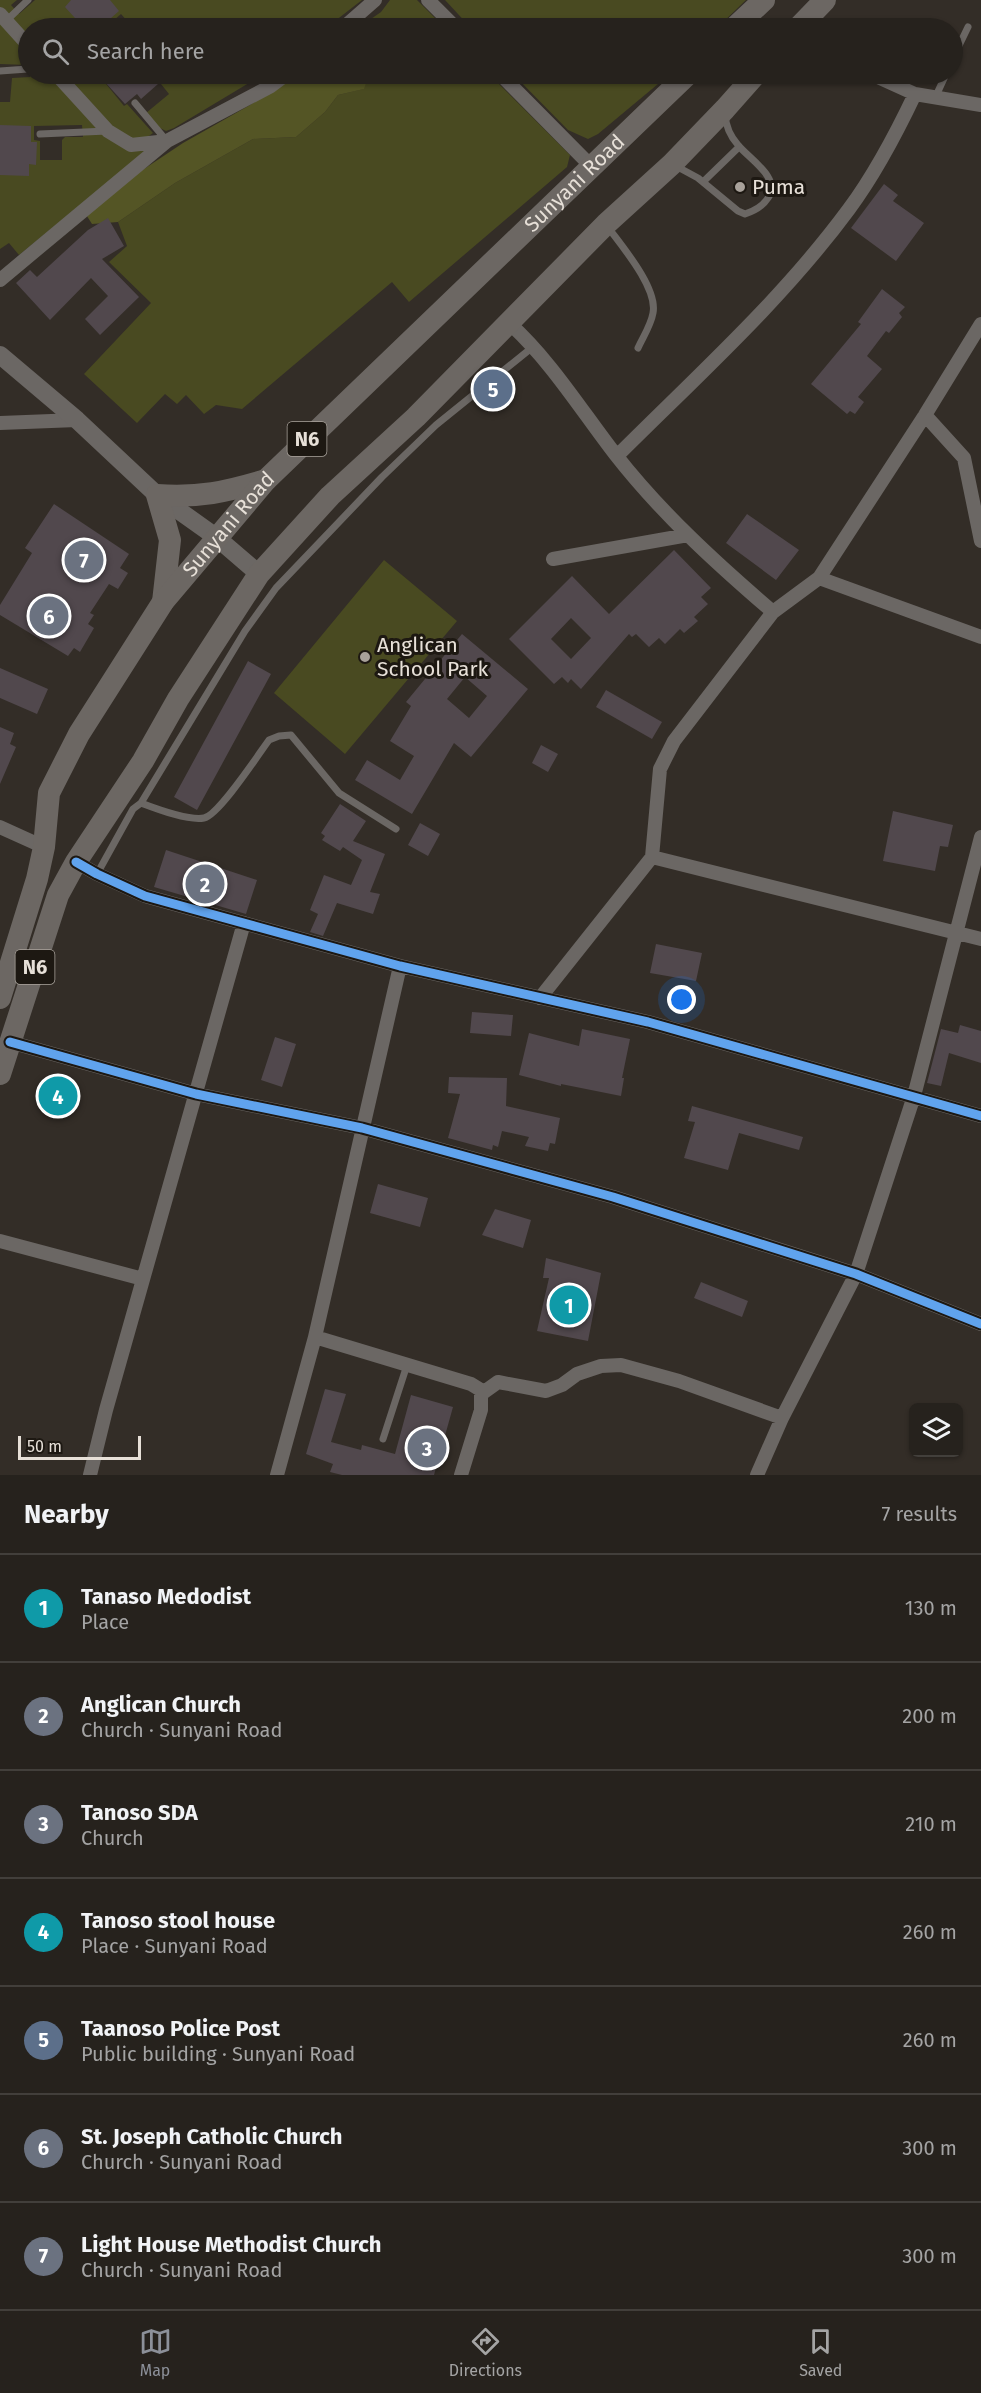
<!DOCTYPE html>
<meta charset="utf-8">
<style>
:root{--surface:#26221d;--page:#322f2a;--text:#f1f3f6;--muted:#a4a4a4;--line:#423f3b;--accent:#8c9099}
body{margin:0;font-family:"Fira Sans",sans-serif;background:var(--page);color:var(--text)}
.controls{position:absolute;right:18px;bottom:18px;display:grid;overflow:hidden;border-radius:9px;box-shadow:0 2px 4px #0004}
.controls button{width:54px;height:54px;display:grid;place-items:center;padding:0;border:0;border-bottom:2px solid var(--line);background:var(--surface);color:var(--text);font:30px sans-serif}
.scale{position:absolute;left:18px;bottom:15px;width:123px;box-sizing:border-box;padding-left:6px;border:3px solid #e7e0d8;border-top:0;font-size:16px;line-height:21px;white-space:nowrap;color:#e7e0d8;-webkit-text-stroke:4px #1d1812;paint-order:stroke}
.you{position:absolute;left:682px;top:1000px;width:21px;height:21px;margin:-15px;border:4px solid #fff;border-radius:50%;background:#1a73e8;box-shadow:0 0 0 9px #1a73e833}
.badge{display:grid;place-items:center;width:39px;height:39px;border-radius:50%;background:var(--accent);color:#fff;font-size:20px;font-weight:700}
.pin{position:absolute;translate:-50% -50%;border:3px solid #fff;box-shadow:0 2px 6px #0006}
.list{margin:0;padding:0;list-style:none}
h2{display:flex;justify-content:space-between;align-items:center;height:78px;margin:0;padding:0 24px;font-size:26px}
h2 small{font-size:20px;font-weight:400;color:var(--muted)}
.list li{display:grid;grid-template-columns:39px 1fr auto;gap:18px;align-items:center;box-sizing:border-box;height:108px;padding:0 24px;border-top:2px solid var(--line)}
.list b{display:block;font-size:22px;white-space:nowrap}
.list p{margin:0;font-size:20px;white-space:nowrap;color:var(--muted)}
.list em{font-size:20px;font-style:normal;color:var(--muted)}
.icon{flex:none;width:33px;height:33px;fill:none;stroke:currentColor;stroke-width:2;stroke-linecap:round;stroke-linejoin:round}
.map{position:relative;flex:none;width:981px;height:1475px;overflow:hidden}
.search{position:absolute;background:var(--surface);box-shadow:0 2px 4px #0004;left:18px;right:18px;top:18px;height:66px;display:flex;align-items:center;gap:15px;box-sizing:border-box;padding:0 21px;border-radius:33px;color:var(--muted);font-size:22px}
.sheet{height:834px;background:var(--surface)}
nav{display:flex;justify-content:space-around;align-items:center;box-sizing:border-box;height:84px;border-top:2px solid var(--line);background:var(--surface);font-size:16px;color:var(--muted)}
nav a{display:grid;justify-items:center;gap:3px}
nav .on{color:var(--accent)}
.map>svg:first-child{display:block}
</style>
<div class="map">
<svg width="981" height="1475" viewBox="0 0 981 1475">
<rect width="100%" height="100%" fill="#332d27"/>
<path fill="#494a21" fill-rule="evenodd" d="M0,0H17L11,5L19,14L35,0H362L326,28H124L129,23L121,14L105,28L98,24L94,28H28V65L0,64Z
M390,0H417L445,28H358L381,12Z
M445,0H746L717,28H471Z
M31,74H98L124,106L127,104L153,133L146,138L148,150L19,255L9,243L0,249V102H10L12,78L30,77ZM34,126L82,125L83,137H65L62,140V160H40V141L34,140Z
M164,74H264L174,128L166,131L160,128L146,113L169,94L157,79Z
M369,74H489L570,155L567,167L409,302L392,282L242,409L216,405L204,414L186,395L177,404L165,394L137,423L84,374L151,303L109,262L127,246L118,222L175,183L253,139L296,137L325,112L338,95L363,89Z
M513,74H670L598,134L588,139L568,130Z
M384,560L457,621L345,754L274,693Z"/>
<path fill="#545525" d="M295,74H369L364,89L338,95L325,112L296,137L253,139L175,183L118,222L92,224L85,213L135,175L183,143L250,105Z"/>
<path fill="#51484d" fill-rule="evenodd" d="M71,0H110L119,11L102,26L98,21L89,28H84L65,7Z
M111,74H149L158,84L141,99L137,94L125,104L103,80Z
M0,125L31,126V142H37L36,165L29,164V176L0,175Z
M884,184L898,195L893,201L924,223L896,261L851,228Z
M108,218L124,246L102,259L139,297L100,335L85,319L108,296L91,278L50,320L16,283L30,270L37,277L88,230Z
M882,289L905,307L899,313L902,317L889,333L886,331L867,356L882,369L858,397L864,402L855,414L850,411L847,414L811,384L861,324L858,322Z
M54,504L129,554L120,568L128,573L118,589L109,584L90,613L94,615L88,624L94,628L80,652L74,648L68,656L0,615V605L32,553L25,548Z
M747,514L799,550L776,580L726,543Z
M674,550L711,588L701,597L708,604L694,617L698,621L684,633L680,629L665,644L659,638L649,647L636,634L632,637L629,634L581,689L571,679L568,683L562,677L554,684L509,639L572,576L609,614ZM571,618L591,638L571,659L551,639Z
M462,634L528,689L471,757L454,743L412,814L355,780L367,760L400,780L414,756L390,741L411,706L406,702ZM465,677L487,696L469,718L447,699Z
M248,661L271,674L197,810L174,797Z
M0,668L48,689L37,714L0,698Z
M606,690L662,722L652,739L596,707Z
M0,727L14,733L10,744L16,747L0,784Z
M541,745L558,754L548,772L532,763Z
M340,804L366,821L353,841L385,854L370,892L380,894L373,914L337,903L323,936L310,932L318,914L310,910L324,875L351,885L362,860L343,847L340,851L322,840L325,836L321,833Z
M893,811L953,825L948,847L940,846L935,871L883,861Z
M420,823L440,834L428,856L408,845Z
M166,850L257,880L246,914L154,887Z
M656,944L702,953L696,981L650,973Z
M472,1012L513,1015L511,1036L470,1033Z
M960,1025L981,1031V1063L949,1053L941,1086L927,1083L941,1029L958,1033Z
M582,1029L630,1039L622,1078H624L621,1096L561,1084V1086L519,1075L529,1033L579,1046Z
M275,1037L296,1044L282,1087L261,1080Z
M449,1077L507,1078L506,1106L560,1118L555,1144L550,1143L548,1151L525,1146L529,1137L502,1131L498,1147L493,1145L492,1150L448,1138L460,1094L448,1093Z
M692,1106L803,1137L799,1150L739,1133L728,1170L684,1158L695,1122L688,1121Z
M378,1184L428,1198L420,1227L370,1213Z
M495,1209L531,1220L523,1248L482,1235Z
M546,1258L601,1273L588,1341L537,1331L549,1278H543Z
M701,1282L748,1301L742,1317L694,1298Z
M325,1389L346,1394L331,1442L361,1450L362,1445L395,1454L411,1395L453,1407L434,1475H342L330,1472L333,1464L306,1454Z"/>
<g fill="none" stroke-linecap="round" stroke-linejoin="round">
<path stroke="#6b6764" stroke-width="7" d="M6,21L28,0
M117,28L124,22
M952,60L968,27
M0,71L28,69
M935,98L946,74
M135,103L166,140
M40,134L107,131
M674,165L698,178L738,211L745,214C754,211 763,206 768,198C782,178 749,159 738,145C730,136 726,127 725,115
M703,182L739,147
M607,226C621,245 658,288 653,313C651,325 643,337 638,348
M141,803L245,631L276,588L382,477L436,425L534,346
M97,874L133,809L141,803C157,809 188,821 204,818C219,815 258,755 269,740L279,736L291,735L339,793L396,829
M383,1439L407,1365"/>
<path stroke="#6b6764" stroke-width="14" d="M428,0L456,28
M0,14L28,45
M343,28L375,0
M56,74L108,131L131,145L167,141L271,86L287,74
M500,74L591,166
M871,74L915,94L981,105
M0,280L167,141
M509,323C551,361 581,410 615,454C661,513 717,564 773,612
M925,415L964,458L981,541
M0,423L77,420
M617,456C696,377 782,300 849,209C875,174 896,134 915,94
M553,559L688,535
M819,578L981,637
M0,827L44,847
M652,857L981,939
M76,862L97,874L145,896L400,966L648,1022L981,1116
M540,998L652,857L660,769L674,741L773,612L819,578L925,415L981,324
M10,1042L196,1094L362,1128L613,1197L856,1274L981,1324
M0,1241L143,1279
M315,1337L471,1384L484,1392L481,1395V1410L461,1475
M484,1392L498,1382L546,1391L562,1385L577,1374L601,1366L621,1365L679,1381L782,1418
M90,1475L106,1410L244,923
M277,1475L315,1337L400,966
M757,1475L782,1418L856,1274L914,1096L981,837"/>
<path stroke="#6b6764" stroke-width="18" d="M0,355L77,420L157,495L216,537L259,574"/>
<g stroke="#6c6763" stroke-width="22">
<path d="M734,28L764,0"/>
<path d="M798,28L825,0"/>
<path d="M163,602L170,540L157,495C199,498 226,492 266,480"/>
<path id="s1" d="M0,998L37,879L44,847L49,793L79,734L163,602L266,480L688,74"/>
<path d="M0,1074L58,895L76,862L143,761L178,699L259,574L330,496L416,417L606,224L672,164L725,109L756,74"/>
</g>
<defs>
<path id="cycleway" d="M76,862L97,874L145,896L400,966L648,1022L981,1116
M10,1042L196,1094L362,1128L613,1197L856,1274L981,1324"/>
</defs>
<use href="#cycleway" stroke="#1d1812" stroke-width="13"/>
<use href="#cycleway" stroke="#60a3ed" stroke-width="9"/>
</g>
<g fill="#a8a19a" stroke="#1d1812" stroke-width="2">
<circle cx="740" cy="187" r="6"/>
<circle cx="365" cy="657" r="6"/>
</g>
<g text-anchor="middle" dominant-baseline="central" stroke-width="6" stroke-linejoin="round" paint-order="stroke">
<g fill="#1d1812" stroke="#aaa49d" stroke-width="1.5">
<rect x="287.5" y="422" width="39" height="34" rx="4.5"/>
<rect x="15.5" y="950" width="39" height="34" rx="4.5"/>
</g>
<g font-size="20" font-weight="bold" fill="#e7e0d8">
<text x="307" y="439">N6</text>
<text x="35" y="967">N6</text>
</g>
<g font-size="21" fill="#e7e0d8" stroke="#1d1812">
<text stroke="none"><textPath href="#s1" startOffset="1022">Sunyani Road</textPath></text>
<text stroke="none"><textPath href="#s1" startOffset="536">Sunyani Road</textPath></text>
</g>
<g font-size="21" fill="#e7e0d8" stroke="#1d1812" text-anchor="start">
<text x="752" y="187">Puma</text>
<text x="377" y="645">Anglican<tspan x="377" dy="24">School Park</tspan></text>
</g>
</g>
</svg>
<div class="controls">
<button><svg class="icon" aria-label="layers" viewBox="0 0 24 24"><path d="M12 4l9 5-9 5-9-5zM3 14l9 5 9-5"/></svg></button>
</div>
<div class="scale">50 m</div>
<div class="you"></div>
<div class="pin badge" style="left:569px;top:1305px;background:#0f9aa8">1</div>
<div class="pin badge" style="left:205px;top:884px;background:#6b7280">2</div>
<div class="pin badge" style="left:427px;top:1448px;background:#6b7280">3</div>
<div class="pin badge" style="left:58px;top:1096px;background:#0f9aa8">4</div>
<div class="pin badge" style="left:493px;top:389px;background:#5c6f8a">5</div>
<div class="pin badge" style="left:49px;top:616px;background:#6b7280">6</div>
<div class="pin badge" style="left:84px;top:560px;background:#6b7280">7</div>
<div class="search"><svg class="icon" aria-label="search" viewBox="0 0 24 24"><circle cx="10" cy="10" r="6"/><path d="M15 15l6 6"/></svg>Search here</div>
</div>
<section class="sheet">
<h2>Nearby<small>7 results</small></h2>
<ul class="list">
<li><span class="badge" style="background:#0f9aa8">1</span><div><b>Tanaso Medodist</b><p>Place</p></div><em>130 m</em></li>
<li><span class="badge" style="background:#6b7280">2</span><div><b>Anglican Church</b><p>Church · Sunyani Road</p></div><em>200 m</em></li>
<li><span class="badge" style="background:#6b7280">3</span><div><b>Tanoso SDA</b><p>Church</p></div><em>210 m</em></li>
<li><span class="badge" style="background:#0f9aa8">4</span><div><b>Tanoso stool house</b><p>Place · Sunyani Road</p></div><em>260 m</em></li>
<li><span class="badge" style="background:#5c6f8a">5</span><div><b>Taanoso Police Post</b><p>Public building · Sunyani Road</p></div><em>260 m</em></li>
<li><span class="badge" style="background:#6b7280">6</span><div><b>St. Joseph Catholic Church</b><p>Church · Sunyani Road</p></div><em>300 m</em></li>
<li><span class="badge" style="background:#6b7280">7</span><div><b>Light House Methodist Church</b><p>Church · Sunyani Road</p></div><em>300 m</em></li>
</ul>
</section>
<nav>
<a class="on"><svg class="icon" aria-label="map" viewBox="0 0 24 24"><path d="M3 6l6-2 6 2 6-2v14l-6 2-6-2-6 2zM9 4v14M15 6v14"/></svg>Map</a>
<a><svg class="icon" aria-label="directions" viewBox="0 0 24 24"><path d="M12 3l9 9-9 9-9-9zM9 14v-3h6M13 9l2 2-2 2"/></svg>Directions</a>
<a><svg class="icon" aria-label="saved" viewBox="0 0 24 24"><path d="M7 4h10v16l-5-4-5 4z"/></svg>Saved</a>
</nav>
